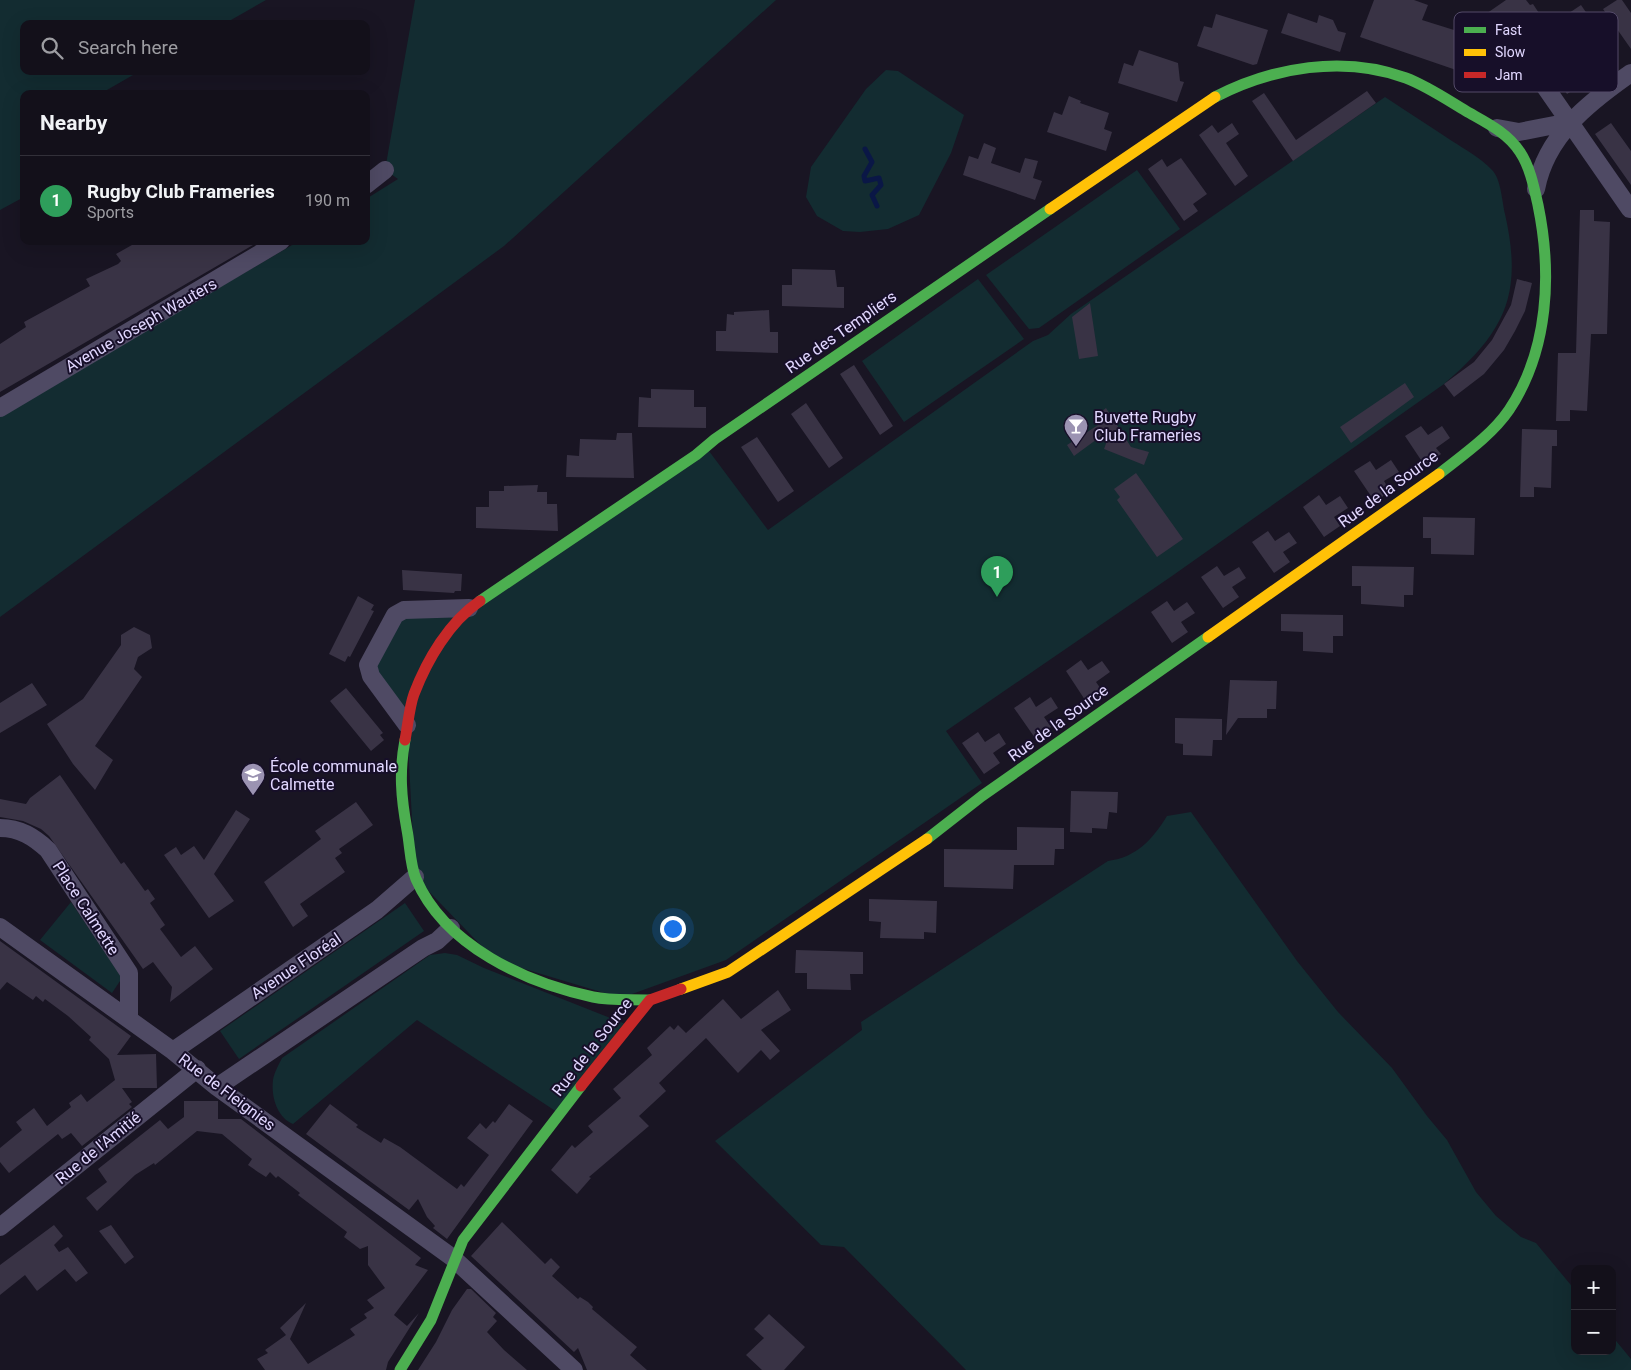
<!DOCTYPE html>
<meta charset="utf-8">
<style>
:root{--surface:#13101a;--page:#201e27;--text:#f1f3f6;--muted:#9d9da2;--line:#323039;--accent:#7c3aed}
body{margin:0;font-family:Roboto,sans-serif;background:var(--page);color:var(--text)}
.controls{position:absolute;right:15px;bottom:15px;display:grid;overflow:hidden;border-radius:10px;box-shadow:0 5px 20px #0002}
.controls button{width:45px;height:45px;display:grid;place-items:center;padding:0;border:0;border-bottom:1px solid var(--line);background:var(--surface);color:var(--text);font:25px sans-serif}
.you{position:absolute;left:672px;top:928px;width:18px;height:18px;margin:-12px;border:4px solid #fff;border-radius:50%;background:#1a73e8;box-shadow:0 0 0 8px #1a73e833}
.badge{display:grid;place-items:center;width:32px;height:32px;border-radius:50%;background:var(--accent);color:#fff;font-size:16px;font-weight:700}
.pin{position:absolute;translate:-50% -41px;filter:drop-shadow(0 1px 2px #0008)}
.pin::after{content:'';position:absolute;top:26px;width:18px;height:15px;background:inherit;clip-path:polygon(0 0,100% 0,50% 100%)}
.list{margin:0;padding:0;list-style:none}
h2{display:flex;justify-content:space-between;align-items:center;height:65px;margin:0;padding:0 20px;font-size:21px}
h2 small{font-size:16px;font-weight:400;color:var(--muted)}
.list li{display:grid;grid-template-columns:32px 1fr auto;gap:15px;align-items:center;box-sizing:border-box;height:90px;padding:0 20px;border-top:1px solid var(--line)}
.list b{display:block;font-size:19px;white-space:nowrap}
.list p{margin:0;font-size:16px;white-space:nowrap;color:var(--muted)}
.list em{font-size:16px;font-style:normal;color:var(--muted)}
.icon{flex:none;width:28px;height:28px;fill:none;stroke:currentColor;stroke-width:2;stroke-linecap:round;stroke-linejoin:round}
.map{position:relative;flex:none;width:1631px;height:1370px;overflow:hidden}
.search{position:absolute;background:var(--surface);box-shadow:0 5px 20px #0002;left:20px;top:20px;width:350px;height:55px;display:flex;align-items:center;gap:12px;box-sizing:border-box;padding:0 18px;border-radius:10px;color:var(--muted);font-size:19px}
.panel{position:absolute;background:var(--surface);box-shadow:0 5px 20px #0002;left:20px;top:90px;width:350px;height:155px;border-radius:10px}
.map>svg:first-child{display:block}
</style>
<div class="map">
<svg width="1631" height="1370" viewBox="0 0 1631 1370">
<rect width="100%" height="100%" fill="#191523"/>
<path fill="#132c31" d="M0,0H266L224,24H24V71H140L100,94H24V197L0,210Z
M415,0H776L504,246L0,617V415L299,241H366V199L398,179L385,170Z
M886,70L898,71L964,115L951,153L919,215L888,229L860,232L843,231L817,216L806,197L811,167L866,89Z
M1385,97C1407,112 1430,126 1452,141C1466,150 1481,158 1492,170C1501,179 1502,201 1505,214C1523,294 1506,331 1444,384L1172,576L946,731L982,783L726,960L621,998L495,960L415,877L407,725L371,676L395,615L469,608L706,447L768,530L1033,341L1048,335L1071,314Z
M1137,170L1180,229L1039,328L1029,329L986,275Z
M978,279L1024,339L904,422L862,361Z
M1191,812L1297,961L1338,1012L1392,1068L1427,1116L1447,1140L1476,1192L1496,1216L1521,1237L1536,1243L1575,1290V1351H1612V1336L1631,1359V1370H966L844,1247L821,1245L715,1141L862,1030L861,1022L1108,861C1137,857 1152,840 1167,816Z
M71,902L122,978L112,993L40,940Z
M405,903L424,931L239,1059L220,1031Z
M445,953L457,955L484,968L628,1025L560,1114L417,1020L293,1124C277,1117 271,1097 273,1080C274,1073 279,1064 282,1058L430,955Z"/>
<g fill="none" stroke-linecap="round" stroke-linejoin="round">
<path stroke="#0a1746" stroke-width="5" d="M865,149L872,162L864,176L865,181L879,178L881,185L872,195L877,206"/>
</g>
<path fill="#393345" d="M1374,0H1414L1428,5L1422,20L1486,40L1468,52L1497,62L1491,82L1360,37Z
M1506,0H1526L1530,5L1533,4L1548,27L1581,5L1592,21L1560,43L1580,72L1577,73L1584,83L1567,94L1516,19L1512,22L1505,18L1499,20L1495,25L1496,33L1492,35L1480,18Z
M1617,0H1622L1631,13V49L1603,9Z
M1288,13L1317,23L1319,15L1333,20L1338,31L1346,33L1340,52L1281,33Z
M1216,14L1268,30L1257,64L1253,65L1197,46L1204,26L1212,28Z
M1139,50L1178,63L1180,81L1184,82L1177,102L1118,83L1124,63L1133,66Z
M1367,91L1376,103L1293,161L1252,101L1264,93L1296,140Z
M1069,96L1081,101L1080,103L1109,113L1104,129L1112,132L1106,151L1047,132L1054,112L1062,115Z
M1232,123L1239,134L1226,143L1248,176L1235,186L1199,135L1212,125L1218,133Z
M1611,123L1631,151V185L1595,134Z
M984,143L996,148L991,163L1020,173L1025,158L1038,161L1033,178L1042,181L1035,200L963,175L969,156L978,159Z
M1181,158L1207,194L1193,204L1198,211L1184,221L1148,169L1162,159L1167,167Z
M1580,210H1594V221L1610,222L1607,334H1591L1587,411L1570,410V421H1556L1558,353H1576Z
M139,241H260L0,392V344L26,327L24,322L90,286L86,279L118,264L121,261L116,254Z
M792,269L835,270L837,287H844V308L782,306V285H792Z
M1517,279L1532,283L1525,311L1515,331L1504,350L1484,374L1454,397L1444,384L1474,362L1492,340L1511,305Z
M1090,303L1098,356L1079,359L1072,317Z
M769,310L770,332H778V353L716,351V331H726L727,314L734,315V312Z
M854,365L893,426L880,435L840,374Z
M1405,383L1414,397L1351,443L1340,427Z
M651,389L694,390V407H706V428L638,427L639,397L651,398Z
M806,403L843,458L829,468L791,414Z
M1106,408L1131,447L1149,452L1144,465L1104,449L1107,441L1110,442L1093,418Z
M1098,425L1104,434L1074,456L1067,445Z
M1421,426L1428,435L1442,426L1450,438L1436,448L1441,454L1425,466L1405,436Z
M1522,429L1557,430V446H1552L1551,488L1534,487V497H1520Z
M617,433H632L634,478L566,477L567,455L579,456L580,439L616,440Z
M757,437L794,491L778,502L741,447Z
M1391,460L1399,472L1384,481L1390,491L1375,502L1354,471L1370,461L1376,470Z
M1136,473L1183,539L1157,557L1117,500L1120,497L1114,489Z
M538,485L537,492H547V504H557L558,531L476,528V507H489V491H504V486Z
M1319,495L1326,505L1340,496L1348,508L1334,517L1340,526L1324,537L1303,507Z
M1423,517L1475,518L1474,555L1431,554V538H1423Z
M1268,531L1275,541L1289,532L1297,543L1283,552L1290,562L1274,573L1252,542Z
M1217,566L1224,576L1239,567L1246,578L1232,587L1239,597L1223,608L1201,577Z
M1352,566L1414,567L1413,595H1404V607L1361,604V586H1352Z
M402,570L462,574L461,591H455L454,593L403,590Z
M358,596L374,605L371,610L374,611L350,657L348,656L345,662L329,654Z
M1167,601L1174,611L1187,602L1195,613L1181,622L1188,632L1172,643L1151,612Z
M1281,614L1343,615V636H1333V653L1303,651V632L1281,631Z
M134,627L150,635L152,648L138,657L134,669L142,677L95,746L113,760L95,790L73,764L47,724L83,699L121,645V635Z
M1081,660L1088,670L1102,661L1110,672L1096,682L1103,692L1087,703L1066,671Z
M1230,680L1277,681L1276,709H1267V718H1238L1226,735Z
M32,683L47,705L0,733V703Z
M346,688L383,733L380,735L384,740L371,751L330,701Z
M1030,697L1036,707L1051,697L1058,708L1044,717L1051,727L1035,738L1014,708Z
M1175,718L1222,719V740H1213L1212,756L1183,755V744L1175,743Z
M978,732L985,742L999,733L1006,744L993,753L1000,763L984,774L962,743Z
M60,775L121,864L124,862L145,891L148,889L155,899L150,903L165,925L160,929L181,957L195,946L213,969L170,1002L172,987L153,962L143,969L49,836L41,829L23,821L0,817V799L26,804L30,798Z
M1071,791L1118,792L1117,813L1109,812L1107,829L1092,828V833L1070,832Z
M356,802L373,825L339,849L342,853L335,858L345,872L300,904L308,916L293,927L264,882L321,839L315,831Z
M236,810L250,819L214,874L234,901L209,918L164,855L176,847L181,855L194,846L204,860Z
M1017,827L1064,828V849H1055L1054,865H1014L1013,889L944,887V849L1017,850Z
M869,899L937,901L936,933L924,932V939L880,938L881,922L869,921Z
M0,941L131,1036L117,1055L156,1054L157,1088H122L132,1102L129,1104L132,1107L82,1146L71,1133L62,1139L58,1134L9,1173L0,1162V1148L22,1130L16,1122L34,1108L47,1126L71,1107L69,1103L81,1094L87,1102L115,1080L109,1059L89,1040L91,1037L68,1016L45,999L43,1002L36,996L33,1000L7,982L0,990Z
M796,950L863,952V974H850L851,990L807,989V973H795Z
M778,990L791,1010L761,1030L780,1051L770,1060L761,1050L738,1073L706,1038L659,1083L666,1091L639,1116L649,1126L589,1177L591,1178L577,1194L551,1170L572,1145L575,1148L593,1132L588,1126L621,1098L613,1089L652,1055L647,1048L670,1026L674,1030L678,1025L686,1033L723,999L741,1019Z
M184,1101H218V1119H241L421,1258L415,1265L428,1270L394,1315L407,1326L419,1313L388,1362L386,1370H265L257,1359L268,1353L265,1350L286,1335L280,1328L306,1303L290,1339L308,1364L355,1335L350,1329L367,1318L364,1314L374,1308L367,1300L385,1288L368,1265V1246L360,1249L344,1237L347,1232L298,1195L300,1193L278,1176L276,1178L270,1172L266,1177L258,1172L248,1165L252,1159L222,1134L197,1131L155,1165L154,1163L135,1175L97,1211L86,1198L107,1182L98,1169L160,1120L168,1129L184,1117Z
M330,1104L358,1125L356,1127L381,1143L384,1138L400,1147L457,1189L461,1184L464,1187L489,1155L467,1138L480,1123L486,1129L493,1121L495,1123L509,1104L533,1121L447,1239L433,1228L435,1226L427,1217L418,1199L409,1210L306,1134Z
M502,1222L545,1264L551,1258L560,1267L552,1276L578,1299L580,1297L588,1302L593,1307L592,1309L637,1347L630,1355L647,1370H587L578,1348L574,1352L471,1256Z
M54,1225L63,1236L54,1245L59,1252L68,1247L88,1273L76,1282L65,1269L37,1291L25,1275L0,1295V1265Z
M111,1225L134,1257L125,1264L99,1231Z
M467,1289H471L496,1313L493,1317L497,1321L487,1332L504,1350L527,1370H418L436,1342L452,1310Z
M769,1314L805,1347L784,1370H762L746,1355L764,1338L754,1329Z"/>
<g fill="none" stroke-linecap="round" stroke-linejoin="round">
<path stroke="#4f4a64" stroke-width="18" d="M1505,29L1630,209
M1497,128L1519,132L1570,122
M366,185L385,170
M1536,189C1546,136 1588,103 1631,73
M0,408L281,241
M407,725L371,676L368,665L395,615L404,610L469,608
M0,828C20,828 34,837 48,850L129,973V1019
M0,927L173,1051L217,1087L453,1258L574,1370
M173,1051L377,910L415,877
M217,1087L423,948L437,941L451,928
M0,1227L197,1069"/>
<path stroke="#4caf50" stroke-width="11" d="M1215,97C1273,67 1344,55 1406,78C1427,86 1446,99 1466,111C1485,122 1507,132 1520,152C1530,167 1534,187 1538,205C1552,273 1549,350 1509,410C1492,435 1463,455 1439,474
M480,601L696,455L715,439L1050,209
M405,740C399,772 401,797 407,830C410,845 410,865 416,879C445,946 526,983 593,997C611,1001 632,999 650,1000
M927,839L982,796L1208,637
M400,1370L431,1320L463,1240L581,1086"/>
<path stroke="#ffc107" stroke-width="11" d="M1050,209L1215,97
M1208,637L1439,474
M681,989L728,972L927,839"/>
<path stroke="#c62828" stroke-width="11" d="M405,740C408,725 409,708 414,694C427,660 449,622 480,601
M581,1086L650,1000L681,989"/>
</g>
<defs>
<symbol id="bar-pin" viewBox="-11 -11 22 30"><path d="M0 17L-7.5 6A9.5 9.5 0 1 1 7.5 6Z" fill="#9b93b2" stroke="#170f29"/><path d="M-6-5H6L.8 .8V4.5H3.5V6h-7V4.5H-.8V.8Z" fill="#fff"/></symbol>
<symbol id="school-pin" viewBox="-11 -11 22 30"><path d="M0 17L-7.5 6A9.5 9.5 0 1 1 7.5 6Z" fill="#9b93b2" stroke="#170f29"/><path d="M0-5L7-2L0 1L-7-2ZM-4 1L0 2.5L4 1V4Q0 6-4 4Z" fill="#fff"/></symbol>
</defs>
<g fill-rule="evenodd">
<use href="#bar-pin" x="1062" y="412" width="28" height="38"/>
<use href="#school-pin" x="239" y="761" width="28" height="38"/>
</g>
<g text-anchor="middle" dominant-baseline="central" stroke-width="4" stroke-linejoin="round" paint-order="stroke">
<g font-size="16" fill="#e1d7ff" stroke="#170f29">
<text transform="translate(141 325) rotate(-30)">Avenue Joseph Wauters</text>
<text transform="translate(841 332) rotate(-35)">Rue des Templiers</text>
<text transform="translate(1388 489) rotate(-36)">Rue de la Source</text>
<text transform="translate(1058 723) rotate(-36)">Rue de la Source</text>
<text transform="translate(86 908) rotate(57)">Place Calmette</text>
<text transform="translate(296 966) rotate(-34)">Avenue Floréal</text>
<text transform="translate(592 1047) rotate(-52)">Rue de la Source</text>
<text transform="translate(227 1092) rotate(37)">Rue de Fleignies</text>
<text transform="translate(98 1148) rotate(-39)">Rue de l'Amitié</text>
</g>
<g font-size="16" fill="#e1d7ff" stroke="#170f29" text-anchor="start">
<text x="1094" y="417">Buvette Rugby<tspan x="1094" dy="18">Club Frameries</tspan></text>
<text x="270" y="766">École communale<tspan x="270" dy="18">Calmette</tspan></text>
</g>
</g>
<rect x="1454" y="12" width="164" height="80" rx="8" fill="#170f29" stroke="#544b69" stroke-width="1"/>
<rect x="1464" y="27" width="22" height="6" fill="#4caf50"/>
<rect x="1464" y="49" width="22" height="7" fill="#ffc107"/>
<rect x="1464" y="72" width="22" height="6" fill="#c62828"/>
<g font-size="14" fill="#e1d7ff">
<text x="1495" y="35">Fast</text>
<text x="1495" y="57">Slow</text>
<text x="1495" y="80">Jam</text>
</g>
</svg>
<div class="controls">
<button>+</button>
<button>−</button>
</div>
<div class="you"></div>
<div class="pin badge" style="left:997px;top:597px;background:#2e9e5b">1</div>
<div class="search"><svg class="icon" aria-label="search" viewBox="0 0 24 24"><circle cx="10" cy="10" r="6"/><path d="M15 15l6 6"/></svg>Search here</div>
<section class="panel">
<h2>Nearby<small></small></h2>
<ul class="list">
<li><span class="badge" style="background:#2e9e5b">1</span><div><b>Rugby Club Frameries</b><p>Sports</p></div><em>190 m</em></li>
</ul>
</section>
</div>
